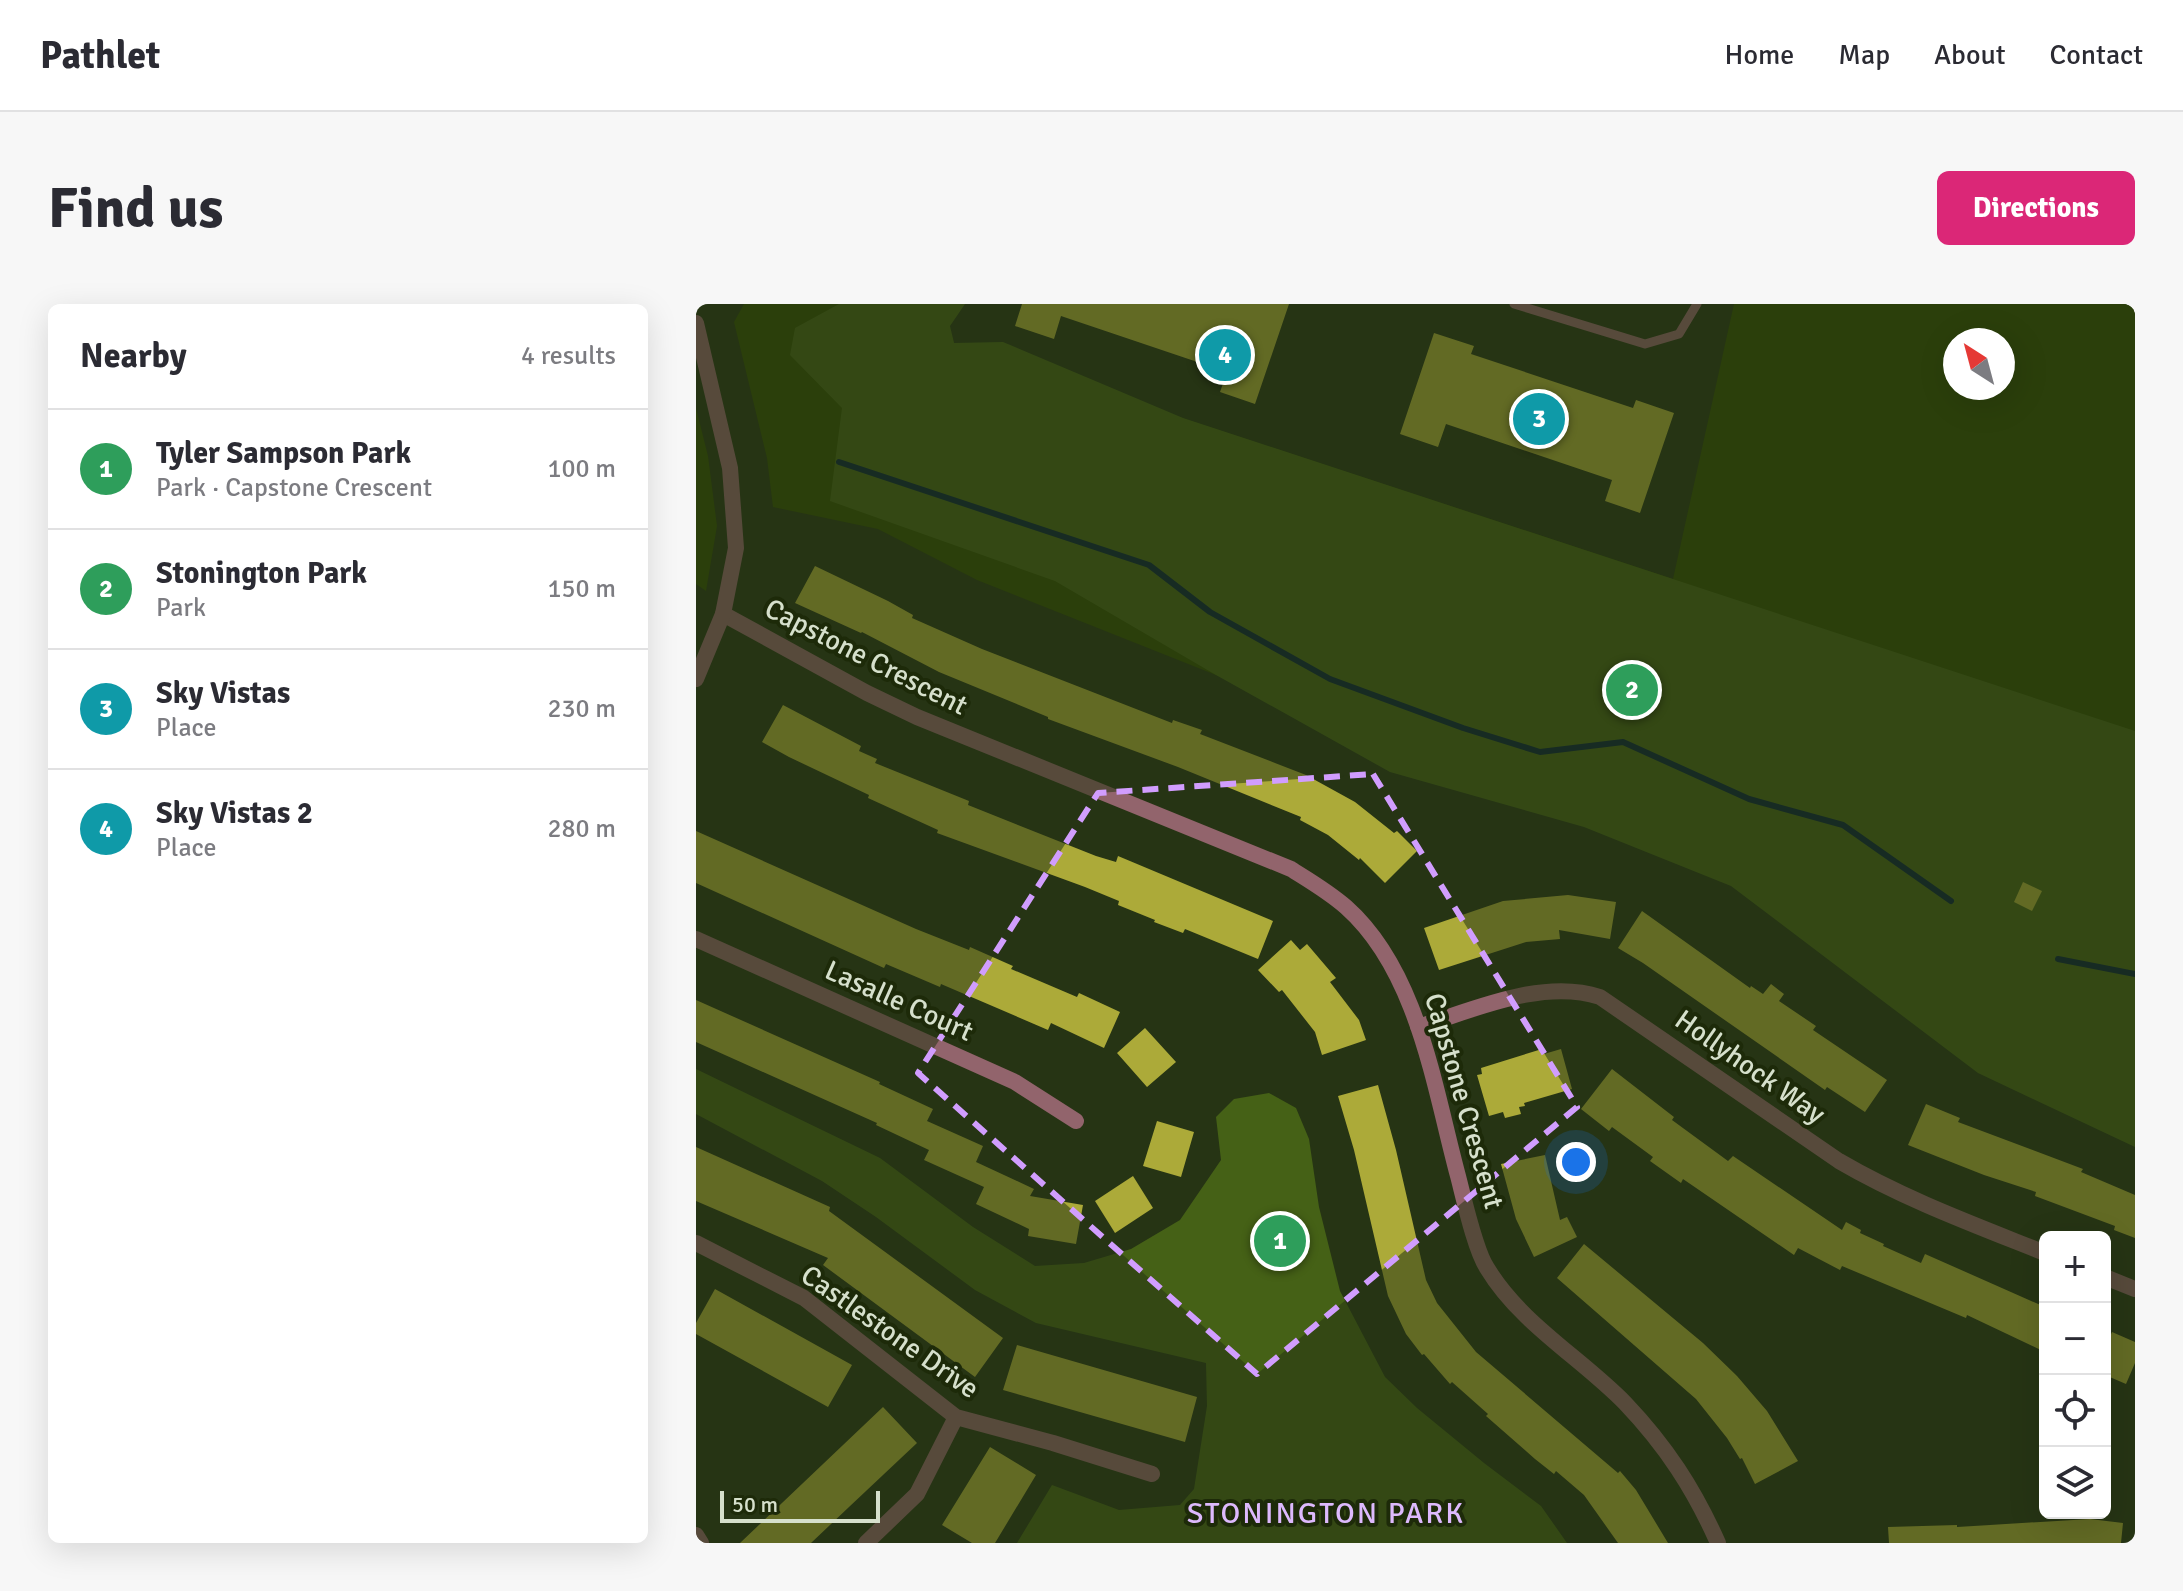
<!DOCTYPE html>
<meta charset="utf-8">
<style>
:root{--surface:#fff;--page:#f7f7f7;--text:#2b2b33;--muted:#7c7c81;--line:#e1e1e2;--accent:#db2777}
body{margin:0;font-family:Signika,sans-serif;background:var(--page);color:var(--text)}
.controls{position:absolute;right:24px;bottom:24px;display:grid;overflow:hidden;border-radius:12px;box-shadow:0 8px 32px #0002}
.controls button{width:72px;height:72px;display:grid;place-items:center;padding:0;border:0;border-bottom:2px solid var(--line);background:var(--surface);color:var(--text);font:40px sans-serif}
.compass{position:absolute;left:1247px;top:24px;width:72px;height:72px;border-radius:50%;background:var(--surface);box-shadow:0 8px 32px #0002;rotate:324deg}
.scale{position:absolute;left:24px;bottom:20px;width:160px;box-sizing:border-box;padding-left:8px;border:4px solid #d6e0cc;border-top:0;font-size:22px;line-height:28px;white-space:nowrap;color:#d6e0cc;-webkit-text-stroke:6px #1d2a09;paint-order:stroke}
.you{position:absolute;left:880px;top:858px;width:28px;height:28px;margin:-20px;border:6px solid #fff;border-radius:50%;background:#1a73e8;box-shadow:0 0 0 12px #1a73e833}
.badge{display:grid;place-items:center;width:52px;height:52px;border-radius:50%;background:var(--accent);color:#fff;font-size:26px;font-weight:700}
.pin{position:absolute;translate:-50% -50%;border:4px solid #fff;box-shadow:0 2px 8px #0006}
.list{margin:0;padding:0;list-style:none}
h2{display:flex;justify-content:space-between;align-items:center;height:104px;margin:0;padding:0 32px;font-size:34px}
h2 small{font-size:26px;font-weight:400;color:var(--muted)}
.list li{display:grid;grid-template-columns:52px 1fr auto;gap:24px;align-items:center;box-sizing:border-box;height:120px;padding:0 32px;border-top:2px solid var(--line)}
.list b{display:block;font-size:30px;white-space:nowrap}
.list p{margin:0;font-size:26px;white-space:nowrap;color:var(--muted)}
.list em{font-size:26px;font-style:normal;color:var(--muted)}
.icon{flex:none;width:44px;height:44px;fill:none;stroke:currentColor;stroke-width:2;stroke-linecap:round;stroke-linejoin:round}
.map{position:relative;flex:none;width:1439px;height:1239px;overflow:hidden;border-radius:12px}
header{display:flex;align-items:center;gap:48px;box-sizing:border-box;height:112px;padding:0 40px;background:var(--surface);border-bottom:2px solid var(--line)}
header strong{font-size:38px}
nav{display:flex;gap:44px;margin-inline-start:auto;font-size:28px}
.intro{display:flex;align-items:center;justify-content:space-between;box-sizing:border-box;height:192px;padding:0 48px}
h1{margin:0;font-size:56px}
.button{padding:20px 36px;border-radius:12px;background:var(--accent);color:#fff;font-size:28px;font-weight:700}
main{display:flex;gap:48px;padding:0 48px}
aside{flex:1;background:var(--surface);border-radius:12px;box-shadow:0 8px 32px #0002}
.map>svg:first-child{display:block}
</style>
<header>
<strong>Pathlet</strong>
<nav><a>Home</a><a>Map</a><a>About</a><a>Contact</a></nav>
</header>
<div class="intro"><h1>Find us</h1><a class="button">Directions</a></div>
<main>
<aside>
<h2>Nearby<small>4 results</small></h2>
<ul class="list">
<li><span class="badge" style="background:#2e9e5b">1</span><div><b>Tyler Sampson Park</b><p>Park · Capstone Crescent</p></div><em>100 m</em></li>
<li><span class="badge" style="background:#2e9e5b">2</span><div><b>Stonington Park</b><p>Park</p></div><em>150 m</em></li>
<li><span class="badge" style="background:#0f9aa8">3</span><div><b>Sky Vistas</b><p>Place</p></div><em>230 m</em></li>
<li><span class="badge" style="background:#0f9aa8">4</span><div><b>Sky Vistas 2</b><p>Place</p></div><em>280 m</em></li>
</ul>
</aside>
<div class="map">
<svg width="1439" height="1239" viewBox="0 0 1439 1239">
<rect width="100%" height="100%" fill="#263414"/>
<path fill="#324c00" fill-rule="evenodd" d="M48,0H246L258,39L977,275L1038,0H1439V800L966,515L520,371L281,276L182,225L77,203L71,154L38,18ZM1259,36H1307V84H1259Z
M0,104L12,152L21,222L10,287L0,280Z"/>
<path fill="#456116" d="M143,0H269L254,22L258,39L307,38L487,114L1439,427V843L1282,769L1035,582L888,523L694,468L520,371L359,277L134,197L146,104L94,51L99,24Z
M0,765L184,854L277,923L339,962L388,959L435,945L484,916L525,856L520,813L538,795L573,789L600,804L613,835L623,903L644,987L689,1073L721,1104L788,1159L845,1202L871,1239H321L356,1181L423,1206L484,1201L498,1185L511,1102L510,1059L340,1019L279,986L180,913L126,877L0,810Z"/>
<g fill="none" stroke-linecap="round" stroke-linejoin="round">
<path stroke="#062036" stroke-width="6" d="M143,158L453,261L514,308L634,375L767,424L844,448L927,438L1053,495L1147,521L1255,597
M1362,655L1439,670"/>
</g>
<path fill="#acaa39" d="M326,0H593L559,100L524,88L531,68L365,12L358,35L319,22Z
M738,29L778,42L775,50L937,104L940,96L978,109L944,209L909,197L916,176L750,120L742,143L704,130Z
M119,262L192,297L217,311L216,314L286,345L476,419L477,416L506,426L504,430L610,471L659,498L698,529L701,527L721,547L689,579L664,554L663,556L632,531L604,516L605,513L482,463L352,415V413L243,368L166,328L165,329L99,299Z
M87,401L165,442L163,447L181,455L179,459L273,497L272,501L400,552L420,558L422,552L577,617L562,655L489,625L487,629L458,618L459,616L422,601L423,597L389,583L241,529L242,526L172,494L173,491L93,453L66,438Z
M0,527L220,625L273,646L274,643L317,662L315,665L381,693L383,689L424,708L408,744L355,719L352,726L245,680L244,683L190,660L188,664L0,579Z
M1327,578L1346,587L1336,607L1318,598Z
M872,591L920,598L914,635L863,626L864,635L830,638L743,666L728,624L807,597Z
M946,607L1054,684L1055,682L1067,690L1075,680L1088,690L1083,697L1120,722L1117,726L1191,776L1169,808L1131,783L1129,786L947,659L922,644Z
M595,636L604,646L611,640L640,674L634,678L663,716L670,736L626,751L619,728L586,686L583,688L562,666Z
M0,696L184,778L183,780L237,805L231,817L287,842L280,858L338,885L334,892L387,901L380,940L332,932L333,925L280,900L288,883L228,856L233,846L180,821L181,819L0,738Z
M449,724L480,758L451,783L421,749Z
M846,745L848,750L865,745L876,785L828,799L829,802L823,803L825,810L809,814L807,808L793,812L781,771L786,770L785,764Z
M916,765L978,813L976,816L1032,857L1037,852L1146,926L1150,918L1165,926L1164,929L1188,940L1187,942L1225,959L1229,950L1349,1003V1048L1271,1011L1270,1014L1146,962L1144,966L1102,944L1098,951L987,875L985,879L954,857L957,853L916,823L913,827L885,805Z
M682,781L700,846L730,976L741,999L780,1048L922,1169L924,1167L940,1186L972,1239H922L888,1191L860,1167L858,1170L839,1155L790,1112L792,1110L756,1078L754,1080L728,1050L726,1051L710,1030L692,992L658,846L642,792Z
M1230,800L1264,814L1262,818L1387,865L1385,868L1439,891V934L1418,926L1419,922L1339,892L1340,888L1288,871L1212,841Z
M461,817L498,828L485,873L447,862Z
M0,843L134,903L133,907L307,1034L279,1073L127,961L132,954L0,897Z
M849,851L864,916L871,913L881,933L838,953L820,915L805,860Z
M437,872L457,904L419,929L399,897Z
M888,940L1007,1039L1041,1072L1071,1107L1102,1157L1059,1180L1046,1154L1044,1155L1031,1134L1000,1095L861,974Z
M19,985L156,1061L132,1103L0,1030V1019Z
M1416,1028L1439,1038V1059L1430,1080L1409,1071V1044Z
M321,1041L501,1093L489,1138L307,1086Z
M187,1103L221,1139L153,1203L115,1239H44Z
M294,1143L340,1171L299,1239H276L246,1221Z
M1394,1215L1427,1219L1425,1239H1193L1192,1223L1261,1221V1223Z"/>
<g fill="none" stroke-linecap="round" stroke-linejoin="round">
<path stroke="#92646c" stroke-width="9" d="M818,0L949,40L983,30L1001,0"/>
<path stroke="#92646c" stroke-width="16" d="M27,310L171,389L221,413L595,565C614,577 633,588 650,603C722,667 738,783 762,872C768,895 779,946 791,964C825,1020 884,1053 929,1099C970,1142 998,1185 1022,1239
M0,635L319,778L380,817
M722,723C778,706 846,674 904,693L1143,857C1208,895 1279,921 1349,949
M0,939L108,994L260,1113L357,1139L456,1170
M1409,973L1439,985
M170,1239L221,1190L260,1113"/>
<path stroke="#92646c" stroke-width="16" d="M0,19L34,164L40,244L27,310L0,375
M0,1231L5,1239"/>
</g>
<path d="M0 0H1439V1239H0ZM677,470L881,803L561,1070L222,769L402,489Z" fill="#263414" fill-opacity=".55" fill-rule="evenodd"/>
<path fill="none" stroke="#d19dfe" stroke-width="6" stroke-dasharray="16 10" stroke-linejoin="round" d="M677,470L881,803L561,1070L222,769L402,489Z"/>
<g text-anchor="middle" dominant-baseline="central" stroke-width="8" stroke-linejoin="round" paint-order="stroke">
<g font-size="28" fill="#d6e0cc" stroke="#1d2a09">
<text transform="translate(170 353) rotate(27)">Capstone Crescent</text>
<text transform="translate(203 697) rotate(24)">Lasalle Court</text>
<text transform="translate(1054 763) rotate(35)">Hollyhock Way</text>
<text transform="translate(768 797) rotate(74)">Capstone Crescent</text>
<text transform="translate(194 1028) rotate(35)">Castlestone Drive</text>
</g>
<g font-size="30" letter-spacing="2" fill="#ddb9fd" stroke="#1d2a09">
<text x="630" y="1209">STONINGTON PARK</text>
</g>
</g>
</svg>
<div class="controls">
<button>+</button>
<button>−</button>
<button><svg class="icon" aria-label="locate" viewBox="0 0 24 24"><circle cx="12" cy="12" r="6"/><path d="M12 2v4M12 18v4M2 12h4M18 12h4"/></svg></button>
<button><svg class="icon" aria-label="layers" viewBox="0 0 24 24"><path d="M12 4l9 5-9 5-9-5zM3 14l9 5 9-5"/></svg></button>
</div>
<svg class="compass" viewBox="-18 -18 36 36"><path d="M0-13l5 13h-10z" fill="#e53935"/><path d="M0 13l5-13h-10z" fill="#7c7c81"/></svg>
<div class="scale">50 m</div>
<div class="you"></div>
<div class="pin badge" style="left:584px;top:937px;background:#2e9e5b">1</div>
<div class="pin badge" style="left:936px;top:386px;background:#2e9e5b">2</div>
<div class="pin badge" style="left:843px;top:115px;background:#0f9aa8">3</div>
<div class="pin badge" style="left:529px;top:51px;background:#0f9aa8">4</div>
</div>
</main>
